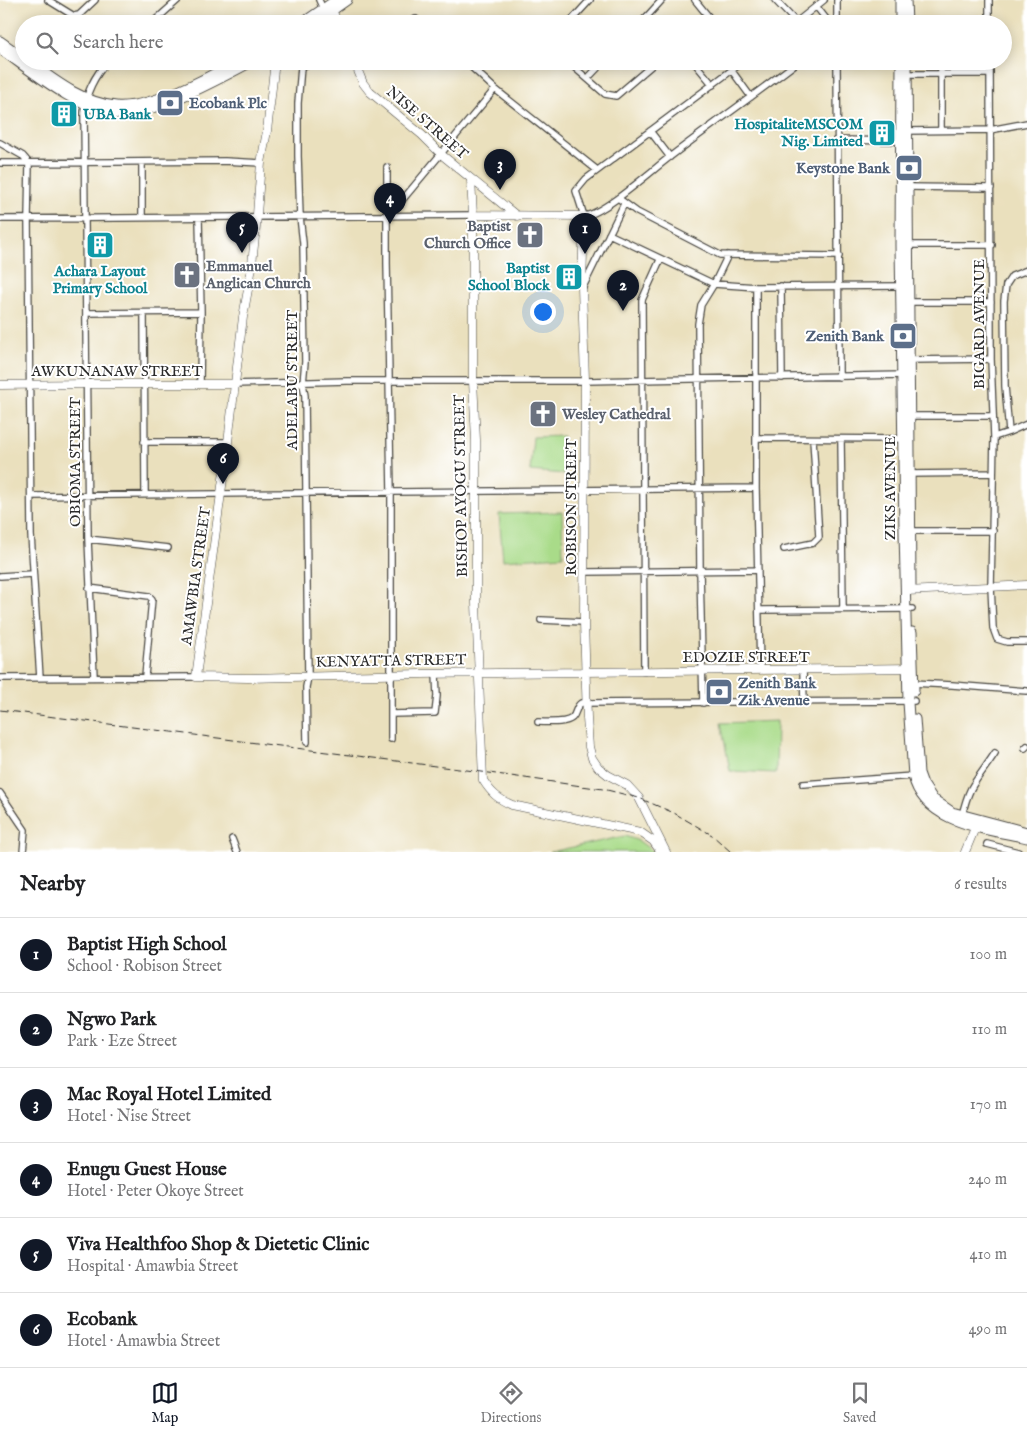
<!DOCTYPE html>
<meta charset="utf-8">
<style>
:root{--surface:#fff;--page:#f6f6f6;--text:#202124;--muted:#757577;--line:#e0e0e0;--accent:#111827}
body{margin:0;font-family:"IM FELL English",serif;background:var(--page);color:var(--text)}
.you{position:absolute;left:542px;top:311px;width:18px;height:18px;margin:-12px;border:4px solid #fff;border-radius:50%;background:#1a73e8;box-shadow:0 0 0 8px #1a73e833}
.badge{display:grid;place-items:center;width:32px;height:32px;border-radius:50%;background:var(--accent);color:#fff;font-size:16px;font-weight:700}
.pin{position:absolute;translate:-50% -41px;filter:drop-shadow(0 1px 2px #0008)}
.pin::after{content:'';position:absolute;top:26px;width:18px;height:15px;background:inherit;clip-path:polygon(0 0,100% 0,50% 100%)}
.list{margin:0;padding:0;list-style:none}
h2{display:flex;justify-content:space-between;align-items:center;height:65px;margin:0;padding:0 20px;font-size:21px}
h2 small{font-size:16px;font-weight:400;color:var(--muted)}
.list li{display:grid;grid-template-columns:32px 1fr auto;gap:15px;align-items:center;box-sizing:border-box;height:75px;padding:0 20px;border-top:1px solid var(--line)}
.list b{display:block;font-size:19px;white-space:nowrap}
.list p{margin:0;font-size:16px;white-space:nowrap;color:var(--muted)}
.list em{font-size:16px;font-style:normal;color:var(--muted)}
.icon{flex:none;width:28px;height:28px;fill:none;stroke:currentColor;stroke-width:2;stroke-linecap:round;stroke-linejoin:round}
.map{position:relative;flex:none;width:1027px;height:852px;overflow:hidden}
.search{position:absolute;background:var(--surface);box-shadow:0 2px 12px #0003;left:15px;right:15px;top:15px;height:55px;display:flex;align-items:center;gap:12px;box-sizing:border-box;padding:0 18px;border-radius:28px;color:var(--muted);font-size:19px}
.sheet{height:515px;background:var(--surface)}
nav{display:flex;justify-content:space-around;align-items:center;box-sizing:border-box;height:70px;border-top:1px solid var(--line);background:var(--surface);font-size:14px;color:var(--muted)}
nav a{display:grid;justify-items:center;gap:2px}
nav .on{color:var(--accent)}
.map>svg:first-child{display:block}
</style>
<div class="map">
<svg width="1027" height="852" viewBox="0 0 1027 852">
<rect width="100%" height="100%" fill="#fff"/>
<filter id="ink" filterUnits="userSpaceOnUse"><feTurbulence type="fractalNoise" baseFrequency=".02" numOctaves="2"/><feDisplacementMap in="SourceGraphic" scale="10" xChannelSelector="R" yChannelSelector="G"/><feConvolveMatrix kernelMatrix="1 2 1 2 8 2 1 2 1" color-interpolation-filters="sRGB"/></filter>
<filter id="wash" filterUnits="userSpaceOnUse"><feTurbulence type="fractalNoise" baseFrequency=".0096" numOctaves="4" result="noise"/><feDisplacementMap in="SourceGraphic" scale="20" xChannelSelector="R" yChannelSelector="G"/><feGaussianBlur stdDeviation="1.12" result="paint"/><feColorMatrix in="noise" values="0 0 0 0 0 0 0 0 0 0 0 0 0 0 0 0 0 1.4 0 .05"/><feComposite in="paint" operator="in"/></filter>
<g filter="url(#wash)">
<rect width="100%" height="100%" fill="#eae0bd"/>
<path fill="#a9db89" stroke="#6a835a" d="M563,436L564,474L530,471L533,437Z
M562,512L563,556L503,560L499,514Z
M777,721L776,773L730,771L721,723Z
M625,836L639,841L654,852H550Z"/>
</g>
<g filter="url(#ink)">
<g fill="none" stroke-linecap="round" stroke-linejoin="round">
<defs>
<path id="street" d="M48,0L74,16L79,15L95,0
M319,0L323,9
M695,0L708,16L703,24
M775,0L796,22
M837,0V24
M989,0V24
M816,6L830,24
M151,24L178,0
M404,24L416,19L422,24
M568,24L590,0
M640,24L662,0
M794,24L824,0
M465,61L495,89L597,170
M567,61L605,94L616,96L657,61
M693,61L713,85
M744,61L586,179L576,191L584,216C604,214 652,170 671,156C713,124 757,93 799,61
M837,61L839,377
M941,61V130
M990,61L991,359L994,437L991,587L993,628L997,639L1007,642H1027
M732,71L751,97
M905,74H990
M588,78L604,61
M650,131L670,157
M905,131L990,130L1027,123
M836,140L902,141
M0,143L23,156L29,163L28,219L31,535L40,678
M142,162V218
M0,163L225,161L261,163
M387,167V263L391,493V739
M906,187L991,188
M618,198L637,212L720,255L839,256
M389,216L495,89
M199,218L201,312L200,384
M0,219L473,215
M609,234L714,284L756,287L903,286
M906,245H992
M781,286L782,378
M583,287L624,204
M756,287V488L760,670
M906,302H991
M86,313L201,312
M144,314L145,494
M910,360L991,359
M234,384L347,381H585L905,375
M907,416H993
M1009,432L1027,424
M994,437L1009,432L1005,386L1004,301L1006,285L1012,276L1027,270
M757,438L905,439
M841,439L843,609
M144,442H228
M907,474L993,473
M31,496L756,488
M907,531H993
M88,539L168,548
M784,549L813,543L819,537L813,439
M585,572L758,570
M0,576L32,574
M89,588L149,596L152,599L145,676
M759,610L912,609
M541,620L584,622
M803,670L804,702
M644,672L642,300L660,260
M94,677L88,539L84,113C85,94 95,75 108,61
M0,678L196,677
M912,683L952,685L1027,691
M703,703L700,571L698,324L701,305L714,284L728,255
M391,714L435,713L437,696L436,674
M538,722C548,722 565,724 572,718C577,713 575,707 581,703L914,701
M307,742L306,687L308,677L305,396L303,383L305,362L303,243L300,217L298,156V103L301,67L314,61
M1025,748L1027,746
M803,784L913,776
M0,793L25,830L23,852
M962,815C965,805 967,794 973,785C980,774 988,764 995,753
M232,839L237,852
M987,844L1018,852"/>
<path id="secondary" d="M330,5L338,24
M275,61L267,131L261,163L256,227L251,273L243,317L228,442L196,677L248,678L421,674L913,668
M354,61L363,83L370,92L422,135L442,155L517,216
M471,180L473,215V381L476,440V603L483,780C491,793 498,799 512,805L640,832L653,841L661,852
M473,215L584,216L582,287L585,381L584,622L587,718L589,747L592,758L598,767L608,775L627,785L639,798L666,852
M0,385L87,384H234
M906,591L1027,585
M965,852L977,823"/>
<path id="primary" d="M900,0V24
M906,0L907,24
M301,24L336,0
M313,24L347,0
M0,41L24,58
M0,49C32,71 76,109 116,114C151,117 221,78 253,61
M28,61C54,80 83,103 116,106C150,109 208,78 237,61
M901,61L900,245L904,531L908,702L913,776C924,824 987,829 1027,838
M907,61L911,586
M912,632L914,691
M915,719L919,773L923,784L933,799L952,812L1027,832"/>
</defs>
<use href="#street" stroke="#484641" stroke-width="8"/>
<use href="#secondary" stroke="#484641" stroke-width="9"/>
<use href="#primary" stroke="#484641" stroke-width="11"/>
<use href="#street" stroke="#fff" stroke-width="5.5"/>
<use href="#secondary" stroke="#fff" stroke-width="8"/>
<use href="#primary" stroke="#fff" stroke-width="9"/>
<path stroke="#2b2b2b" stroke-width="1" stroke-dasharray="8 4" stroke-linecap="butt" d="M0,710L482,772L603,789L639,798L674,813L712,835L731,852"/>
</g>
</g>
<defs>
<symbol id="bank-square" viewBox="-11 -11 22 22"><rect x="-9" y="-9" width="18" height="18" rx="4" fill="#5c6f8a" stroke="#fff"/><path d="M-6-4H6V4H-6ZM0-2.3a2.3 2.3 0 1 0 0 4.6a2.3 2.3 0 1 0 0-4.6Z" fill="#fff"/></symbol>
<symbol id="building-square" viewBox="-11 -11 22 22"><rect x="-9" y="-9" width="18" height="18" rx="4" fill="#0f9aa8" stroke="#fff"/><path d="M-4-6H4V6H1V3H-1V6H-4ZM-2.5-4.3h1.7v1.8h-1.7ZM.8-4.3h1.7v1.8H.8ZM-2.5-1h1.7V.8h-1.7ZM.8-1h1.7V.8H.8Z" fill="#fff"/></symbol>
<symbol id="church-square" viewBox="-11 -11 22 22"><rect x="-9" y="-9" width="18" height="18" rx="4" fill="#6b7280" stroke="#fff"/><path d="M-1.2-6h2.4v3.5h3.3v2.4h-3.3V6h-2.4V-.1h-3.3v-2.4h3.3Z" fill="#fff"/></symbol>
</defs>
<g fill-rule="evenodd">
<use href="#bank-square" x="154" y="87" width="32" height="32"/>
<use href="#building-square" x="48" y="98" width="32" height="32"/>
<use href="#building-square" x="866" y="117" width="32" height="32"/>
<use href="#bank-square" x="893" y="152" width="32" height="32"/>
<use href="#church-square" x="514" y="219" width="32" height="32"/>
<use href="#building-square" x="84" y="229" width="32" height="32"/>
<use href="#church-square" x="171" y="259" width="32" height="32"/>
<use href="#building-square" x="553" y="261" width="32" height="32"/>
<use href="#bank-square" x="887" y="320" width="32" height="32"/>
<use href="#church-square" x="527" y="398" width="32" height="32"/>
<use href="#bank-square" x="703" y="676" width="32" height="32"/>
</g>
<g text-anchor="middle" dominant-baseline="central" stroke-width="4" stroke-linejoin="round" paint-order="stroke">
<g font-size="15" font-weight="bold" fill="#4e5e75" stroke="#fff" text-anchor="start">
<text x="189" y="103">Ecobank Plc</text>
<text x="890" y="168" text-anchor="end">Keystone Bank</text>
<text x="884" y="336" text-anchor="end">Zenith Bank</text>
<text x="738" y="683">Zenith Bank<tspan x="738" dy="17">Zik Avenue</tspan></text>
</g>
<g font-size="15" font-weight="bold" fill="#0d838f" stroke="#fff" text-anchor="end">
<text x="83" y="114" text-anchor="start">UBA Bank</text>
<text x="863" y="124">HospitaliteMSCOM<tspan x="863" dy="17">Nig. Limited</tspan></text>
<text x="550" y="268">Baptist<tspan x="550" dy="17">School Block</tspan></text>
<text x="100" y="271" text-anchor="middle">Achara Layout<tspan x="100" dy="17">Primary School</tspan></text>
</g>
<g font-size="15" fill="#2b2b2b" stroke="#fff">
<text transform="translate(427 123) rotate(41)">NISE STREET</text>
<text transform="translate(979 324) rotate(-90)">BIGARD AVENUE</text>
<text x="117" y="371">AWKUNANAW STREET</text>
<text transform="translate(292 380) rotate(-90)">ADELABU STREET</text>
<text transform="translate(75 462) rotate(-90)">OBIOMA STREET</text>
<text transform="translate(461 486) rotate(-91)">BISHOP AYOGU STREET</text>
<text transform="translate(890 488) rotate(-90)">ZIKS AVENUE</text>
<text transform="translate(571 507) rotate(-90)">ROBISON STREET</text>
<text transform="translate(196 576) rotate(-82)">AMAWBIA STREET</text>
<text x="746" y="657">EDOZIE STREET</text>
<text transform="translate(391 661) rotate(-1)">KENYATTA STREET</text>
</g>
<g font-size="15" font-weight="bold" fill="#5b616d" stroke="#fff" text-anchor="start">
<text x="511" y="226" text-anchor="end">Baptist<tspan x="511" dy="17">Church Office</tspan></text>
<text x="206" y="266">Emmanuel<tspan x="206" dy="17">Anglican Church</tspan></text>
<text x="562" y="414">Wesley Cathedral</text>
</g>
</g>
</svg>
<div class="you"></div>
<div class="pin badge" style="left:585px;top:254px">1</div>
<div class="pin badge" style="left:623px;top:311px">2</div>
<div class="pin badge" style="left:500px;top:190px">3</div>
<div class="pin badge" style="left:390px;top:224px">4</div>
<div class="pin badge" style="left:242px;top:253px">5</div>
<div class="pin badge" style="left:223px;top:484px">6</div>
<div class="search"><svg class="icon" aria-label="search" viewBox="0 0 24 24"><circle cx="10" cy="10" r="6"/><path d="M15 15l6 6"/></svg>Search here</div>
</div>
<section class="sheet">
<h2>Nearby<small>6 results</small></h2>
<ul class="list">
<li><span class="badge">1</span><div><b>Baptist High School</b><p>School · Robison Street</p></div><em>100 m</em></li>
<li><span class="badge">2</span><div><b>Ngwo Park</b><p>Park · Eze Street</p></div><em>110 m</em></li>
<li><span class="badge">3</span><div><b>Mac Royal Hotel Limited</b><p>Hotel · Nise Street</p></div><em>170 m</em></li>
<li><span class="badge">4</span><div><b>Enugu Guest House</b><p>Hotel · Peter Okoye Street</p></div><em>240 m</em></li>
<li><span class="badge">5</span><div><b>Viva Healthfoo Shop &amp; Dietetic Clinic</b><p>Hospital · Amawbia Street</p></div><em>410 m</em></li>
<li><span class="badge">6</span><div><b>Ecobank</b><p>Hotel · Amawbia Street</p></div><em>490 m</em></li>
</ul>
</section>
<nav>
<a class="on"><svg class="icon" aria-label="map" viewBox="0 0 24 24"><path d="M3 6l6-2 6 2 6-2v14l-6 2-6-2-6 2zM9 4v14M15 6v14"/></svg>Map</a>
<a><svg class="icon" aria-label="directions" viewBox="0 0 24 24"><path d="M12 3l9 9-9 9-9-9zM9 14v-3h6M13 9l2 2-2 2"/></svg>Directions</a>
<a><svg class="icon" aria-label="saved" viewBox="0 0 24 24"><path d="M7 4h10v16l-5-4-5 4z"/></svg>Saved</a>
</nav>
